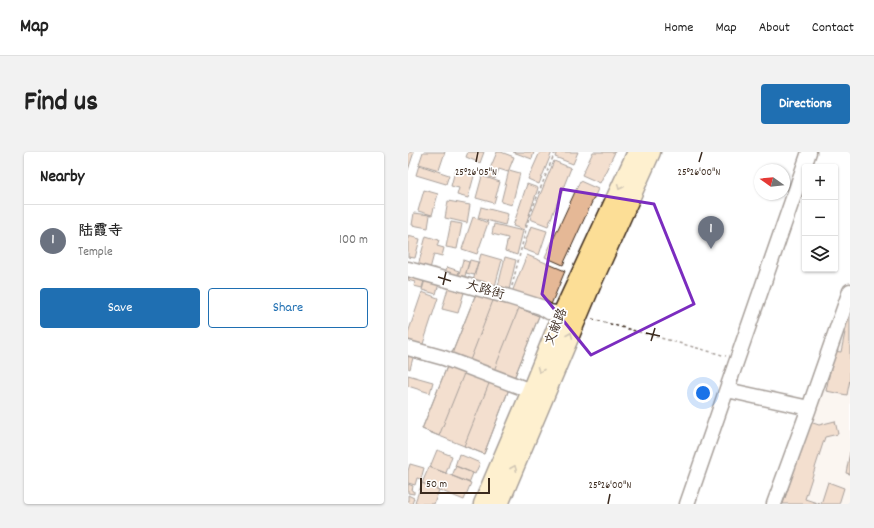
<!DOCTYPE html>
<meta charset="utf-8">
<style>
:root{--surface:#fff;--page:#f2f2f2;--text:#222;--muted:#767676;--line:#e0e0e0;--accent:#1f6fb2}
body{margin:0;font-family:Dekko,"LXGW WenKai TC",sans-serif;background:var(--page);color:var(--text)}
.controls{position:absolute;right:12px;top:12px;display:grid;overflow:hidden;border-radius:4px;box-shadow:0 1px 3px #0004}
.controls button{width:36px;height:36px;display:grid;place-items:center;padding:0;border:0;border-bottom:1px solid var(--line);background:var(--surface);color:var(--text);font:20px sans-serif}
.compass{position:absolute;left:346px;top:12px;width:36px;height:36px;border-radius:50%;background:var(--surface);box-shadow:0 1px 3px #0004;rotate:285deg}
.scale{position:absolute;left:12px;bottom:10px;width:70px;box-sizing:border-box;padding-left:4px;border:2px solid #3b2a1e;border-top:0;font-size:11px;line-height:14px;white-space:nowrap;color:#3b2a1e;-webkit-text-stroke:3px #fff;paint-order:stroke}
.you{position:absolute;left:295px;top:241px;width:14px;height:14px;margin:-10px;border:3px solid #fff;border-radius:50%;background:#1a73e8;box-shadow:0 0 0 6px #1a73e833}
.badge{display:grid;place-items:center;width:26px;height:26px;border-radius:50%;background:var(--accent);color:#fff;font-size:13px;font-weight:700}
.pin{position:absolute;translate:-50% -33px;filter:drop-shadow(0 1px 2px #0008)}
.pin::after{content:'';position:absolute;top:21px;width:14px;height:12px;background:inherit;clip-path:polygon(0 0,100% 0,50% 100%)}
.list{margin:0;padding:0;list-style:none}
h2{display:flex;justify-content:space-between;align-items:center;height:52px;margin:0;padding:0 16px;font-size:17px}
h2 small{font-size:13px;font-weight:400;color:var(--muted)}
.list li{display:grid;grid-template-columns:26px 1fr auto;gap:12px;align-items:center;box-sizing:border-box;height:72px;padding:0 16px;border-top:1px solid var(--line)}
.list b{display:block;font-size:15px;white-space:nowrap}
.list p{margin:0;font-size:13px;white-space:nowrap;color:var(--muted)}
.list em{font-size:13px;font-style:normal;color:var(--muted)}
.actions{display:flex;gap:8px;padding:12px 16px}
.actions a{flex:1;padding:9px 0;border:1px solid var(--accent);border-radius:4px;text-align:center;font-size:14px;color:var(--accent)}
.actions .main{background:var(--accent);color:#fff}
.icon{flex:none;width:22px;height:22px;fill:none;stroke:currentColor;stroke-width:2;stroke-linecap:round;stroke-linejoin:round}
.map{position:relative;flex:none;width:442px;height:352px;overflow:hidden;border-radius:4px}
header{display:flex;align-items:center;gap:24px;box-sizing:border-box;height:56px;padding:0 20px;background:var(--surface);border-bottom:1px solid var(--line)}
header strong{font-size:19px}
nav{display:flex;gap:22px;margin-inline-start:auto;font-size:14px}
.intro{display:flex;align-items:center;justify-content:space-between;box-sizing:border-box;height:96px;padding:0 24px}
h1{margin:0;font-size:28px}
.button{padding:10px 18px;border-radius:4px;background:var(--accent);color:#fff;font-size:14px;font-weight:700}
main{display:flex;gap:24px;padding:0 24px}
aside{flex:1;background:var(--surface);border-radius:4px;box-shadow:0 1px 3px #0004}
.map>svg:first-child{display:block}
</style>
<header>
<strong>Map</strong>
<nav><a>Home</a><a>Map</a><a>About</a><a>Contact</a></nav>
</header>
<div class="intro"><h1>Find us</h1><a class="button">Directions</a></div>
<main>
<aside>
<h2>Nearby<small></small></h2>
<ul class="list">
<li><span class="badge" style="background:#6b7280">1</span><div><b>陆霞寺</b><p>Temple</p></div><em>100 m</em></li>
</ul>
<div class="actions"><a class="main">Save</a><a>Share</a></div>
</aside>
<div class="map">
<svg width="442" height="352" viewBox="0 0 442 352">
<rect width="100%" height="100%" fill="#fff"/>
<filter id="ink" filterUnits="userSpaceOnUse"><feTurbulence type="fractalNoise" baseFrequency=".025" numOctaves="2"/><feDisplacementMap in="SourceGraphic" scale="8" xChannelSelector="R" yChannelSelector="G"/><feConvolveMatrix kernelMatrix="1 2 1 2 8 2 1 2 1" color-interpolation-filters="sRGB"/></filter>
<g filter="url(#ink)">
<path fill="#f7eae0" d="M442,149V352H369Z"/>
<path fill="#e5b896" stroke="#3b2a1e" d="M0,0H6L0,18Z
M15,0H37L31,18L11,12Z
M60,0H76L72,11L58,5Z
M89,0H93L106,5L100,20L91,17L87,27L79,24Z
M105,0H126L124,7Z
M132,0H144L131,32L120,27Z
M149,0H170L165,12L147,5Z
M185,0H207L192,31L174,23Z
M146,9L163,16L140,74L122,67Z
M11,13L41,23L38,32L8,23Z
M101,18L112,21L104,53L93,50Z
M47,19L66,24L60,46L49,43L51,36L43,34Z
M74,24L92,30L86,51L68,46Z
M172,29L190,37L155,113L137,105Z
M119,32L130,36L116,78L105,74Z
M16,38L30,42L24,63L10,59Z
M40,49L62,53L59,71L37,66Z
M73,55L100,62L97,73L70,66Z
M6,61L22,63L20,76L4,73Z
M65,65L80,71L69,102L54,97Z
M43,70L54,72L49,97L38,95Z
M86,72L115,79L109,103L97,99L100,86L84,82Z
M123,74L139,79L131,103L115,97Z
M0,84L12,87L7,106L0,105Z
M18,84L31,88L29,94L36,96L34,104L26,102L22,117L10,114Z
M73,102L94,108L86,138L64,132Z
M119,103L157,119L142,155L104,140Z
M97,105L108,108L100,142L89,139Z
M55,108L61,110L55,131L49,129Z
M62,108L70,110L66,123L58,121Z
M39,115L51,119L48,129L36,125Z
M2,121L17,125L14,136L6,134L7,130L0,128Z
M18,124L32,128L28,142L14,138Z
M41,133L57,137L50,161L34,157Z
M69,139L131,164L105,229L43,204Z
M69,139L86,146L61,211L43,204Z
M14,140L30,146L13,198L0,194V181Z
M111,156L131,164L105,229L85,221Z
M441,161H442V227L439,243L418,239L426,199L433,200Z
M0,200L6,202L2,217L0,216Z
M40,212L101,237L76,302L14,277Z
M40,212L57,219L31,284L14,277Z
M0,223L25,230L22,241L0,234Z
M82,229L101,237L76,302L56,294Z
M427,269L430,282L417,285L397,347L412,352H375L402,270L411,273Z
M29,298L44,304L38,321L22,315Z
M442,300V322L438,321Z
M51,302L72,311L67,322L47,314Z
M2,312L16,316L13,327L9,326L7,333L0,331V319Z
M48,314L65,321L61,331L44,324Z
M21,315L63,331L56,348L14,331Z
M420,330L436,336L431,352H413Z
M14,331L31,338L26,352H12L7,350Z
M0,332L5,334L4,339H6V342L0,341Z
M0,343L6,346L4,352H0Z"/>
<g fill="none" stroke-linecap="round" stroke-linejoin="round">
<defs>
<path id="minor" d="M0,117L101,145L133,155L141,160L154,162
M0,196L36,206L123,239
M319,238L401,256L442,139
M279,352L401,0
M366,352L401,256"/>
<path id="major" d="M75,352L123,239L154,162L229,0
M91,352L185,129L243,0"/>
</defs>
<use href="#minor" stroke="#3b2a1e" stroke-width="17"/>
<use href="#major" stroke="#3b2a1e" stroke-width="21"/>
<path stroke="#3b2a1e" stroke-width="1.5" stroke-dasharray="3 3" stroke-linecap="butt" d="M104,134L121,65L147,0
M184,167L318,204"/>
<use href="#minor" stroke="#fff" stroke-width="14"/>
<use href="#major" stroke="#fcde96" stroke-width="18"/>
</g>
<defs><path id="oneway-chevron" d="M-2-3.5L2.5 0L-2 3.5" fill="none" stroke-width="1.6" stroke-linecap="round" stroke-linejoin="round"/></defs>
<g stroke="#9c845a">
<use href="#oneway-chevron" transform="translate(212 35) rotate(115)"/>
<use href="#oneway-chevron" transform="translate(162 183) rotate(-67)"/>
<use href="#oneway-chevron" transform="translate(132 218) rotate(112)"/>
<use href="#oneway-chevron" transform="translate(106 316) rotate(-68)"/>
</g>
</g>
<path d="M0 0H442V352H0ZM153,37L246,52L286,152L183,203L134,142Z" fill="#fff" fill-opacity=".55" fill-rule="evenodd"/>
<path fill="none" stroke="#7b2cbf" stroke-width="3" stroke-linejoin="round" d="M153,37L246,52L286,152L183,203L134,142Z"/>
<path fill="none" stroke="#3b2a1e" stroke-width="1.5" d="M68,10L70,0M291,10L294,0M30,125L43,129M35,133L38,120M238,181L252,184M243,189L247,176M200,352L202,342"/>
<g text-anchor="middle" dominant-baseline="central" stroke-width="3.5" stroke-linejoin="round" paint-order="stroke">
<g font-size="13" fill="#3b2a1e" stroke="#fff">
<text transform="translate(77 139) rotate(16)">大路街</text>
<text transform="translate(149 175) rotate(-68)">文献路</text>
</g>
</g>
<g font-size="10" text-anchor="middle" fill="#3b2a1e" stroke="#fff" stroke-width="3.5" stroke-linejoin="round" paint-order="stroke">
<text x="68" y="23">25°26'05"N</text>
<text x="291" y="23">25°26'00"N</text>
<text x="202" y="336">25°26'00"N</text>
</g>
</svg>
<div class="controls">
<button>+</button>
<button>−</button>
<button><svg class="icon" aria-label="layers" viewBox="0 0 24 24"><path d="M12 4l9 5-9 5-9-5zM3 14l9 5 9-5"/></svg></button>
</div>
<svg class="compass" viewBox="-18 -18 36 36"><path d="M0-13l5 13h-10z" fill="#e53935"/><path d="M0 13l5-13h-10z" fill="#767676"/></svg>
<div class="scale">50 m</div>
<div class="you"></div>
<div class="pin badge" style="left:303px;top:97px;background:#6b7280">1</div>
</div>
</main>
